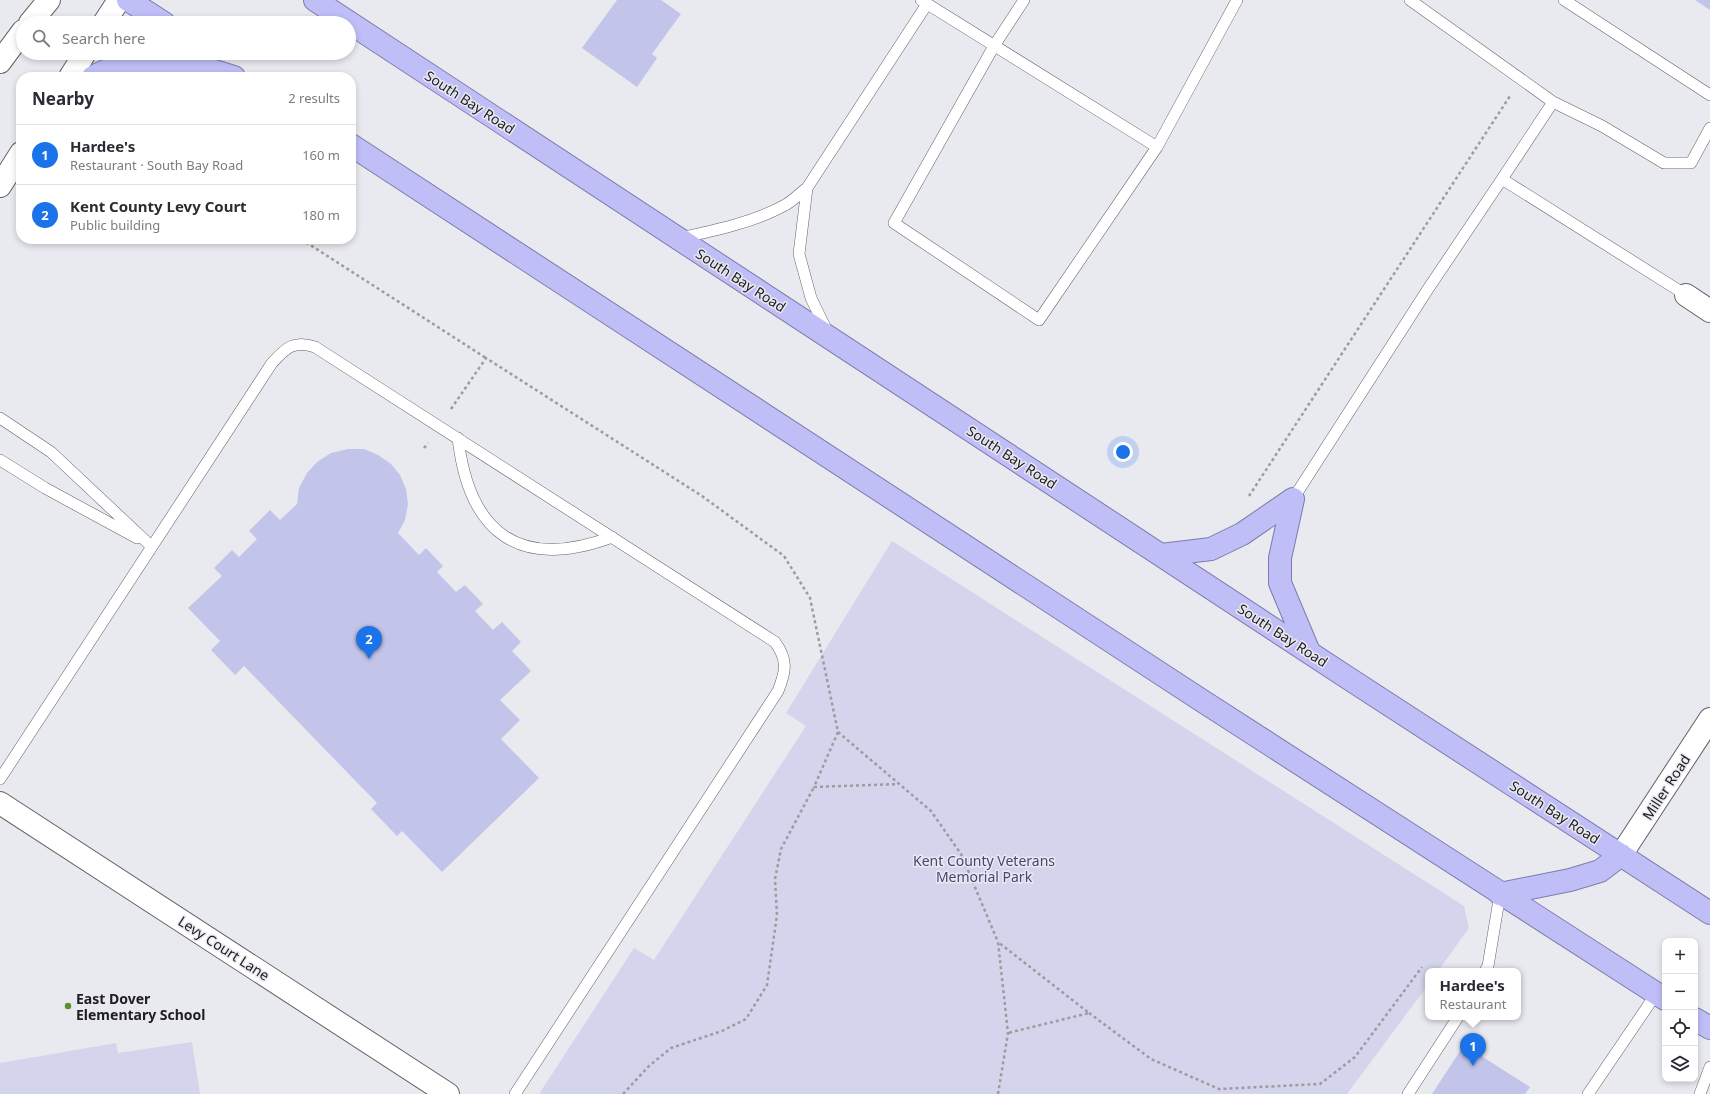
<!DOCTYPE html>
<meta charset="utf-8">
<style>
:root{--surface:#fff;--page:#f2f2f3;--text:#2b2b33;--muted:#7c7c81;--line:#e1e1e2;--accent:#1a73e8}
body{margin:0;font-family:"Noto Sans",sans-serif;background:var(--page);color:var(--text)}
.controls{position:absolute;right:12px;bottom:12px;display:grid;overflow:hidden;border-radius:8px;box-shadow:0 2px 6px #0003}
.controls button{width:36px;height:36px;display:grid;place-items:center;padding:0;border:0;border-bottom:1px solid var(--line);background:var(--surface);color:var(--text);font:20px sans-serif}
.you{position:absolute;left:1123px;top:452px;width:14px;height:14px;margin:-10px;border:3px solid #fff;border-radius:50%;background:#1a73e8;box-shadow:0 0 0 6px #1a73e833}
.badge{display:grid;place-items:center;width:26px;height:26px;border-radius:50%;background:var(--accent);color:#fff;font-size:13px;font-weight:700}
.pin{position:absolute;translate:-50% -33px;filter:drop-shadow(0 1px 2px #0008)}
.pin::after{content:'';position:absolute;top:21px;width:14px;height:12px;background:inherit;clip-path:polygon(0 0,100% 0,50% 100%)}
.popup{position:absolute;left:1425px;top:968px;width:96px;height:52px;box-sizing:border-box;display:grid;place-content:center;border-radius:8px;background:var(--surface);filter:drop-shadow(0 1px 3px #0005);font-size:13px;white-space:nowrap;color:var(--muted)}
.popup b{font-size:15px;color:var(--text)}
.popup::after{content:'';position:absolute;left:50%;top:100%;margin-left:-8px;border:8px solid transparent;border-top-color:var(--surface)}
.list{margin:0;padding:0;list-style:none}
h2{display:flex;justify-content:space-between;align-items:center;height:52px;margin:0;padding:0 16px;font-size:17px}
h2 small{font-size:13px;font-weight:400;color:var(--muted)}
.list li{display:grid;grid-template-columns:26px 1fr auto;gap:12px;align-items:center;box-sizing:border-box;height:60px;padding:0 16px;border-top:1px solid var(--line)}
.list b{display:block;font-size:15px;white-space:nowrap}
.list p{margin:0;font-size:13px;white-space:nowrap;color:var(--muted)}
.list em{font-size:13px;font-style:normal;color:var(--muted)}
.icon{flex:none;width:22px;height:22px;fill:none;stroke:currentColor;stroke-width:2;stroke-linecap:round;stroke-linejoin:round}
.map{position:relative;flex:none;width:1710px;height:1094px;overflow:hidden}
.search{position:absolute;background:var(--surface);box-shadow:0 2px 6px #0003;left:16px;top:16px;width:340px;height:44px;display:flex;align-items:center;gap:10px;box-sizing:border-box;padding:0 14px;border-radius:22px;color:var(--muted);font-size:15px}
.panel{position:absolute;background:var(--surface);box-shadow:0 2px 6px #0003;left:16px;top:72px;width:340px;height:172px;border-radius:16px}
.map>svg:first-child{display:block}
</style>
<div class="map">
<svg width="1710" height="1094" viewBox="0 0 1710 1094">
<rect width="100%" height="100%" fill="#e9e9f0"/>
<path fill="#d4d5ec" d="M892,541L1464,906L1469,928L1438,971H1428V985L1347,1094H539L634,948L654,960L806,726L786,713Z
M192,1042L200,1094H0V1063L116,1043L118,1053Z"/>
<path fill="#c3c4e9" d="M617,0H661L681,14L652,54L657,58L637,87L582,48Z
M1695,0H1710V10Z
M348,449H364L378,455L391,464L400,475L406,489L408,504L405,520L398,533L419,555L426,548L443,566L437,572L456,592L465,585L483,604L475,611L493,630L502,622L521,642L512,651L531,671L500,700L520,720L501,739L539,778L442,872L402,831L397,836L371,809L377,803L244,666L235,675L211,650L220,641L188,608L222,576L214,568L232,550L239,557L257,539L249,531L270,510L280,520L297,504L299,488L307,473L317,462L331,453Z
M1464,1045L1530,1087L1525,1094H1432Z"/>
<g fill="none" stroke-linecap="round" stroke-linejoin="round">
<defs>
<path id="service" d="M921,0L1157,147L1237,0
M1024,0L994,46L894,223L1039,320L1157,147
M1410,0L1553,102L1602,126L1664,163H1691L1710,128
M1564,0L1710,95
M1502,179L1553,102
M807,188L799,254L811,298L827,331
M679,238C713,231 755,222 785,205C793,201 800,193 807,188L927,4
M0,418L51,452L151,546
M458,438C469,534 520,571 612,537
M0,460L45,488L137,538
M1293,499L1428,289L1502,179L1686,295
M0,779L272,363C286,348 293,340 315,347L775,642C788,660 786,671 778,691L515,1094
M1485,971L1488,966L1500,894
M1408,1094L1458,1017
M1588,1094L1656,994
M1700,1094L1710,1067"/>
<path id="minor" d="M30,23L49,0
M104,23L119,0
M0,62L23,31
M70,77L85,53
M0,186L21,153
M1686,295L1710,311
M0,803L448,1094
M1621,855L1710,719"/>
<path id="trunk" d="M128,0L164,23
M315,0L1348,678L1710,913
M93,77C130,54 195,63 234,77
M351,145L1204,702L1665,999
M1293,499L1280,558V583L1309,652
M1161,555L1211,549L1242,534L1293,499
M1500,894L1570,880L1600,871L1621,855
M1695,1019L1710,1028"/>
</defs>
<use href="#service" stroke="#616268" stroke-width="12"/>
<use href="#minor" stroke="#616268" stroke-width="24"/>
<use href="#trunk" stroke="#7d7cac" stroke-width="24"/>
<path stroke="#9b9ba0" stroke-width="2.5" stroke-dasharray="3 3" stroke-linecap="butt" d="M301,239L486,358
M451,409L486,358L702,496L784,556L810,598L838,732L931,811L961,854L998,942
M424,448L428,443
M1249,496L1510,96
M838,732L814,787L899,784
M1089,1013L1151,1059L1219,1089L1320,1084L1355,1057L1422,967
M623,1094L649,1066L671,1048L722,1031L746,1019L767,985L777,915L775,879L781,849L814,787
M998,1094L1008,1033L998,942L1089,1013L1008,1033"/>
<use href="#service" stroke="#fff" stroke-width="11"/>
<use href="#minor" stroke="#fff" stroke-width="22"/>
<use href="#trunk" stroke="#bfbef7" stroke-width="22"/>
</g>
<circle fill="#58912d" stroke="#e9e9f0" stroke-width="1.5" cx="68" cy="1006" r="4"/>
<g text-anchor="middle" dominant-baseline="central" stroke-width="3" stroke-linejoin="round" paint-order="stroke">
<g font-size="14" fill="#202023" stroke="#e9e9f0">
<text transform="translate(470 102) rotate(33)">South Bay Road</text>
<text transform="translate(741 280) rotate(33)">South Bay Road</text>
<text transform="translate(1012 457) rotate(33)">South Bay Road</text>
<text transform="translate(1283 635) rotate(33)">South Bay Road</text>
<text transform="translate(1666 787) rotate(-57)">Miller Road</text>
<text transform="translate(1555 812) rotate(33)">South Bay Road</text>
<text transform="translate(224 948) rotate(33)">Levy Court Lane</text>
</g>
<g font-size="14" fill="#474577" stroke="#e9e9f0">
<text x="984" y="860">Kent County Veterans<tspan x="984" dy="16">Memorial Park</tspan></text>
</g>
<g font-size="14" font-weight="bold" fill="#202023" stroke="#e9e9f0" text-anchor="start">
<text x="76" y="998">East Dover<tspan x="76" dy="16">Elementary School</tspan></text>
</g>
</g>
</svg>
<div class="controls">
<button>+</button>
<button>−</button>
<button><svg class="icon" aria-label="locate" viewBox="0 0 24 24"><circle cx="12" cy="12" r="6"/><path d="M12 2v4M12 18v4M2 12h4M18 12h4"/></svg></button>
<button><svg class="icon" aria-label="layers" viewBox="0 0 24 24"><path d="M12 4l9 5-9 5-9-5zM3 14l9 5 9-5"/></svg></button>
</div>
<div class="you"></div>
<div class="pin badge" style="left:1473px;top:1066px">1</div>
<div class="popup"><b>Hardee's</b>Restaurant</div>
<div class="pin badge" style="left:369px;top:659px">2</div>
<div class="search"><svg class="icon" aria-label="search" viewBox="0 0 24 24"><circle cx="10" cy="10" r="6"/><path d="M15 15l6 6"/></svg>Search here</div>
<section class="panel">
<h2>Nearby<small>2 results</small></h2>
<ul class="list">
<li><span class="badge">1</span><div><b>Hardee's</b><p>Restaurant · South Bay Road</p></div><em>160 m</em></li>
<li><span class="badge">2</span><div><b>Kent County Levy Court</b><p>Public building</p></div><em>180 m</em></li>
</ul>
</section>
</div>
